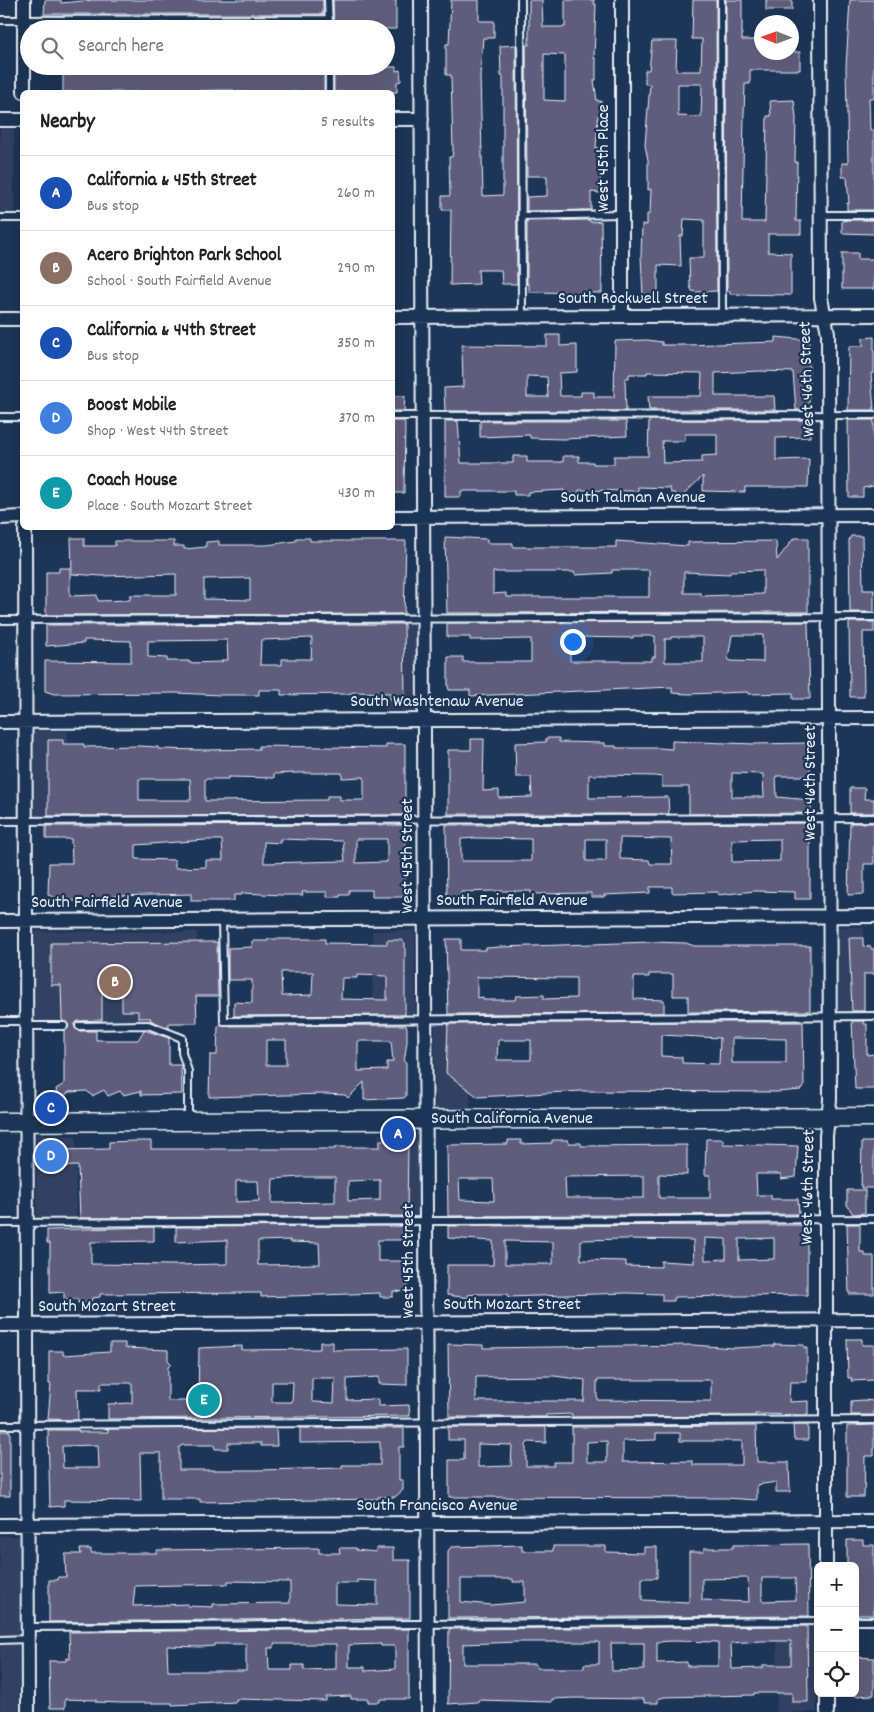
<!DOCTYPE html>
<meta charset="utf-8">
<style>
:root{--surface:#fff;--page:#f6f6f6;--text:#222;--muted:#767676;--line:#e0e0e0;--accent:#1a73e8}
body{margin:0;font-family:Dekko,sans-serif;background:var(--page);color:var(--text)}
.controls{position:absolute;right:15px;bottom:15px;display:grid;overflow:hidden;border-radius:8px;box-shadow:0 5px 20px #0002}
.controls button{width:45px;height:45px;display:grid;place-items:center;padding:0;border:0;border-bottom:1px solid var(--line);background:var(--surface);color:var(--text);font:25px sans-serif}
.compass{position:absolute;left:754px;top:15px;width:45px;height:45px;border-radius:50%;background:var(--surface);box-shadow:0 5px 20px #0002;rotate:271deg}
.you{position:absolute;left:572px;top:641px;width:18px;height:18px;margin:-12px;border:4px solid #fff;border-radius:50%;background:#1a73e8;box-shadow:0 0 0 8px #1a73e833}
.badge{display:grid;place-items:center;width:32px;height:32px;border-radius:50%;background:var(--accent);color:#fff;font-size:16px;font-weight:700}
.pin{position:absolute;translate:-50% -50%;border:2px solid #fff;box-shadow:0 1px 5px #0006}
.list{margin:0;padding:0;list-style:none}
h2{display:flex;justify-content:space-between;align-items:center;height:65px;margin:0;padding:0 20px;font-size:21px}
h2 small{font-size:16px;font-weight:400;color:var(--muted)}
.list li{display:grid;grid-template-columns:32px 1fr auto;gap:15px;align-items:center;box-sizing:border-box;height:75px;padding:0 20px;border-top:1px solid var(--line)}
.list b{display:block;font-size:19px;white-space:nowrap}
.list p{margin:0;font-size:16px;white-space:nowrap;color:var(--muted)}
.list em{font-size:16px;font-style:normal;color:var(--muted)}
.icon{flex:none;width:28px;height:28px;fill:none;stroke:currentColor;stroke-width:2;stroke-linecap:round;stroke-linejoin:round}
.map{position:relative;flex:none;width:874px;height:1712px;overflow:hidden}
.search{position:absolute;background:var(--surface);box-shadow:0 5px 20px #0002;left:20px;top:20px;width:375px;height:55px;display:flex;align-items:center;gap:12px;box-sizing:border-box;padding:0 18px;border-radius:28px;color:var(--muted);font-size:19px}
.panel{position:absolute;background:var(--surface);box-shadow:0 5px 20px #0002;left:20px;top:90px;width:375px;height:440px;border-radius:8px}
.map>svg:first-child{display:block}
</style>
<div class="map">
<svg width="874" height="1712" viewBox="0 0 874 1712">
<rect width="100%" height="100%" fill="#1d3557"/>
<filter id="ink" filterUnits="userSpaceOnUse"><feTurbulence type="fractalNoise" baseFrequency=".02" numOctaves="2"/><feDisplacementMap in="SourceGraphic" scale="10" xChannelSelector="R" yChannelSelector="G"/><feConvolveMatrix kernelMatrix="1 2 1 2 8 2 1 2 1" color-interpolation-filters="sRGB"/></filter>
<g filter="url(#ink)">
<path fill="#314162" d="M0,129H14V218H0Z
M416,618L414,711L385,710V619Z
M33,731H68L69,821H32Z
M837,927H864L865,1016H838Z
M415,930L416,1019L373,1020L372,931Z
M33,931L197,932L198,1024L33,1026Z
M435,1019H470V1108L435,1109Z
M378,1134H418V1221H378Z
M36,1135L76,1136V1223H37Z
M0,1536H20L19,1712H0Z
M818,1621L817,1712H777V1622Z"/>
<path fill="#605d7b" stroke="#e8f1f8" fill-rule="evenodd" d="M45,0H61V3L93,0H323V14H44Z
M333,0H396V29H334Z
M451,0H479V21H494V38H483L480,75L483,196L503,195V76H501L500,46L516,45L517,284H502L501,270H478L479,284L450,285L451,210H442V196H450L449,157H452L453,151L451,75H446V44H449Z
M529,0H542L543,27H565V0H594V4H596L594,59H596V80H594L597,101H601V115H598L596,148L601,147V161L600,193L591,192V210L527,211V197L547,196V176H527L526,45H529ZM544,54L565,55V101L544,100Z
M693,0H716L717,291L696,292L692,291L690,286L689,258H704V220L684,219L683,236H680L681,266L658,265V295L643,296L641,256L642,224L647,225V214H650L651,189L648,190V160L645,145L650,84H645V70H649L652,41H677L676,71H701L702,39H692ZM678,84H702L701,117L678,116Z
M726,0H742V40H762V52H800V70H750V84H745L744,114L742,222H765L767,116H771L770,101L794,100L796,118L795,162H797L796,221H801V234H768V252L791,253V295L730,294V291H727Z
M766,0H792V10H766Z
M850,0H874V98H869L870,130H874V210H847V203L849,204L847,177H842V163H848L846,67Z
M324,24V29H61V25Z
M63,66H324V92H234V90H219L187,91V92H63Z
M334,66L396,67V71L400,70L401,81L397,82V92H334Z
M590,220V222L601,221L602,293L529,292V284H527V221Z
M848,220H874V234L842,233V221Z
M842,253H858V259H874V289H842Z
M547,335H560V346L577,345V372L559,373L560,396H581V392H594V397H614L615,341L647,340L662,342V345H687L776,342V337L809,340V410H796L793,372L760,371L715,373V396H774L775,410H649L648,396H701L702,373L647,372V374H629V378H625L626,411H445L444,388L463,387L462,345L547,346ZM527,376L547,377L548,397H527Z
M874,337V373H871L874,410H848L849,346H863V338Z
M392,396H405L404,411H392Z
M649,420H809L810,437L776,438V460L809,459L808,487H745V492L703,491V476L680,498L675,493H671L670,488L638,487V491H630L579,490V494H564V490L528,492V495H514V491H461V497H445V421H458L461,463H513V456H527V462H563V456H579V462H593V464H614V456H648ZM685,434H717V455L702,456V462L663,463L662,441H685Z
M848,420H874V486L863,488V497H849Z
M392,421H404L405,423L404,493H392Z
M480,421H626L627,436L563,439L530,438V435L480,437Z
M851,536H862L863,590H874V612H850L849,540Z
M445,537L487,539V543H513V547H616V541L688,546V542L776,541L777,560L794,538H808V612L447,613ZM612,570H649V597H506V593L493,594V572H574L575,575L612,573ZM763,570V594L701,596V593H684V572L730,574V571Z
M71,538H84V546H115V541H174V546H184V549L206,547V542L219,541V545H267L296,541V538H310V541H406L404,614L46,615V572H59V568H70V596L97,595L98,601L130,600V595H176V574L102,576L72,574ZM250,578V600L204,599V579Z
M808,622L810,699H793V693L748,694V692L688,694L672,693V687L470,696V690H449L448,686V657H463V662H531V639L470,640V637H447V623ZM732,635H763V662L731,661L728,659ZM633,636H655V657H652V661H570V637L633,638ZM671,637H703V662H665V639H671Z
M849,622H874V632H863L864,697H850Z
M404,624L405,699H390V693L355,692L347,694L281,695V690H259V695H221L176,693L54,694L45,691V661L131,662V641L84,640V643L46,646V625ZM312,638L311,659H282V665H260L261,640ZM227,640L228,660H222V662L189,663V661H167V658L148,657V641Z
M546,738H559V742L605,743V746H616V748H659L672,749V741L755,744L810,743V776H776L777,797L811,800V813L689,814V787H662V777L655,776L605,775H589V798L668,797L669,814H448V750H471V739H484L483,791L499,790V798L532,797L531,777H516L515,743L546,742ZM732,773L763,774L764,797H732Z
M48,740H63V744H84V747L139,746L158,747V749L205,750L259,749V746L386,748V744H405V815L48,816ZM295,773H342V778L364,777V800H340V796H327V800L205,801V779H228V777L274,778V774ZM139,779H190L191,800H139Z
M850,788H865L864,799H874V813H850Z
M810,823V899H795V892L755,891L718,895V892L672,893V887H650V893L604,895V897H591V893L531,894V891H492L461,892V899L447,900L446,825ZM477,838L531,839V861H461V839ZM620,838L671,839L672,864H650L649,860L620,859ZM586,839H606V861H586ZM780,839V861L732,862V840Z
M850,823H874V864H864V894L848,895Z
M406,825L405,897H372V890H349V895H340V897H327V892H302L303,895H282L242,893V895H234V901H191V894L114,896V901H64L48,895L49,863H72L71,839H46V826H48ZM280,839L343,841L345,861L264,863V842L280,843ZM356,839H387V862L356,863ZM206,840H222L223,860H206V867L175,868V860L136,859V845Z
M849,938H863V946L871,947V949H874V974H864V1011H852Z
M268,939H325V943L387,944V940H402L405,943V1015L234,1016V1002L252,1003V980H228V948L252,947V941H268ZM281,972H313L312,995L282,996ZM357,975L387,976V1000L341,999L342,978H357Z
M446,939H461V950H486V948L501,947L652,942L686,943L694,946H810V1011L688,1012V996H673V974H649V977H634V999L664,1000V1013L448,1014ZM477,977L576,978V998L544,999V995L516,996L515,1000H483V997L477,998Z
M217,942L218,996H196L197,1023H169V1028L150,1020L151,1018H138V1011H122V984L102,985V1020L78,1021L74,1026L79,1031H96V1040H138L144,1030L169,1038V1065H181L182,1094L141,1095V1091L123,1095L120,1091L108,1096L104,1090L92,1096L87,1091L69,1092L62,1098L57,1096L56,1089L64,1084V1031L69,1026L62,1020L61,985H51V943Z
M852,1021H864V1024H867V1055L874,1054V1089H855Z
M688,1022H803L804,1086L801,1090L777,1092L582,1091L478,1097L446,1073L448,1024ZM661,1035L720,1038L719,1064L682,1063V1057L661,1056ZM732,1038L786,1039V1063H732ZM498,1040H531V1060H497Z
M405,1025L407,1027V1042L404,1062H406V1096L404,1098L364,1100V1082L348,1098L345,1095L325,1094L209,1097L210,1055H217L218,1026ZM266,1040H286V1065H266ZM358,1041H391L393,1062H387V1070L358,1071Z
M706,1139H723V1144L798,1146L796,1177L781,1179V1174H756L757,1195H771V1199H798L799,1214L448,1216L447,1145L508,1144V1140H521V1144L552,1143V1140H568V1143H581V1146L687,1145V1175L659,1174V1198H710V1175H705ZM644,1176V1198H566L565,1177ZM459,1179H493L494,1201L460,1200Z
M380,1140H404L408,1143L407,1216L80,1218L78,1166L45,1167L44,1145H58V1150L109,1149V1142L135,1141H151V1149H335V1147H380ZM302,1177H335V1202L272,1203L273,1179ZM380,1180V1200L348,1201V1181ZM236,1181H258L259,1201L236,1202Z
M862,1142H874V1188H861Z
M847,1190H865V1213L853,1214L847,1205Z
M847,1224H860V1252H865V1256H874V1294H849Z
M807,1225V1295L674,1297V1301H662V1294L626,1293L508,1297V1294H476L468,1295L469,1298L447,1295V1265H493V1241L448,1238V1226ZM705,1238L726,1239V1259L705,1260ZM774,1238V1259L739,1260V1239ZM625,1239L693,1240L694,1263L661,1261V1267L626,1266V1261L581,1260V1240ZM505,1241L553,1242V1264H505Z
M407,1226L408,1240H378V1261H408L407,1292L393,1291V1297H380V1293L261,1297V1293L100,1294V1297L92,1298L91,1303H78V1299H64V1292L50,1293V1243H47V1230L154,1227V1241L91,1242V1264L174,1265L227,1264V1240L176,1242V1227ZM290,1240V1242L319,1243L320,1264L258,1265V1241Z
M847,1339H862V1345H874V1380L851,1381L852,1378H848Z
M320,1342H333V1350L407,1349V1385L379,1384V1377L347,1379V1400L378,1399V1406L409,1405L410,1416L108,1419V1404L132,1403V1383H101V1389H77L78,1420L48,1419L51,1384H49V1351H63V1355L110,1352V1343H125V1348L168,1350V1360L172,1364L168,1367V1401H198L199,1348L242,1346V1350L320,1349ZM312,1378H335L334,1403L314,1402L312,1400ZM272,1382H293L292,1402H272Z
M448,1344L483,1345V1348L693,1345L733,1348L774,1346V1344L804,1345V1348L807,1347V1382H790L789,1402L808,1401V1415L755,1414V1416L572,1417V1414L546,1415V1417H449ZM554,1376L585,1380L584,1401H476V1377ZM597,1380H711V1401L597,1400Z
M863,1400L874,1401V1415H851V1401Z
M793,1425H808V1440H794Z
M874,1425V1456H865L864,1497H847V1426Z
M756,1426L757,1462H789L790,1492H776V1482L757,1485V1500L726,1498L449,1497V1460H464V1440H448V1427H546V1443L528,1442L526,1445V1466H554V1462H572V1427ZM656,1433H680V1441H742V1465H693V1461L623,1462V1441L656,1440ZM607,1441V1462H587V1442ZM478,1444L512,1445L511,1466L478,1467Z
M276,1428L277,1446H261V1443H228V1449H215L214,1445H183L179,1447V1470H258L342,1468V1465H380V1442L300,1443V1428H404V1447H399V1480H403V1490L395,1497H378V1499L200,1502V1499H161V1453H140L141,1501L64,1500V1506L50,1507L48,1430H78L79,1432H108V1429ZM98,1445L99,1468H63L62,1446Z
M0,1431H10V1496H0Z
M847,1540H863V1545H874V1615H855V1566H847Z
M808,1544L809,1616L448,1618V1551L451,1547L522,1545V1551H553V1546H606V1552L644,1553V1547H657V1578H642V1600L689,1602V1552H704V1548H733V1545ZM748,1578L749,1602L702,1600V1579ZM762,1578H795L796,1600L762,1601ZM461,1579H513V1582H525V1602L491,1605L461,1602Z
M319,1548V1553H340L339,1548H356V1550L376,1552V1548H393V1560H410V1618L49,1622V1580H58V1577H66L65,1554H81L80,1549H91V1553H157V1550ZM357,1580L377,1581V1605L335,1604V1583H357ZM228,1581L290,1582V1603L213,1604V1607L188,1606V1604L133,1606L135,1586L228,1584Z
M807,1626L808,1702H792V1693H754V1695L664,1697L658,1699V1703H644V1699L574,1698L552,1699V1702L478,1700V1702L448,1704L449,1629ZM672,1641L718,1642V1666H687V1662L657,1663V1642ZM761,1641H791V1665H763V1668L732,1669L731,1643ZM519,1642H599V1664H584V1668H536V1664H463V1644ZM611,1643H644V1670L612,1671Z
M409,1629V1699H380V1702H368V1699H351V1696L326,1697V1701L236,1699V1702L172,1705V1703H121L96,1702V1700L65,1699V1708H50L49,1661H66V1658L70,1659L69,1632ZM214,1644H246V1671H168L167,1646L200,1647L214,1646ZM274,1644H336V1669L304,1670V1665H292V1670H269L268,1648H274ZM381,1644V1646H395V1669L365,1671V1667H349V1645Z
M855,1657L874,1658V1695L855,1696Z"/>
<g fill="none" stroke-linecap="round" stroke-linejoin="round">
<defs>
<path id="service" d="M328,0L329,29
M521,0L522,317
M721,0L722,316
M0,20L329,19
M329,66V92
M820,215H874
M522,216L622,214
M0,218H22
M392,416L874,415
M0,417H22
M0,620L874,617
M0,821L874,818
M222,920L224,1021L874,1016
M0,1021H26
M27,1026H64
M79,1026L148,1025L182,1038V1053L188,1071V1120
M0,1223L874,1219
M0,1425L874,1420
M855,1621H874
M28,1627L818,1621
M0,1640L28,1639"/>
<path id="minor" d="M24,0V92
M421,0L428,1712
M820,0L821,298L828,333L830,1100L826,1136V1566
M392,119H422
M0,120H22
M622,316V0
M392,317L874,315
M0,319H22
M392,517L874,515
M0,518L22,517
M25,528L28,1712
M0,722L874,718
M0,921L874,916
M0,1325L874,1320
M0,1525L874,1521
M827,1712V1693"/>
<path id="secondary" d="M0,1122L874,1117"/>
</defs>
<use href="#service" stroke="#e8f1f8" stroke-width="10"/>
<use href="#minor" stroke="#e8f1f8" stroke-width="16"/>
<use href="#secondary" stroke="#e8f1f8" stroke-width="21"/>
<use href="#service" stroke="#1d3557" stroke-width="6"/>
<use href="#minor" stroke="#1d3557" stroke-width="12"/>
<use href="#secondary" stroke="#1d3557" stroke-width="18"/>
</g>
</g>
<g text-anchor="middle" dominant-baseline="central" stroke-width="4.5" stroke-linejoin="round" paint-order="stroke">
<g font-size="18" fill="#e8f1f8" stroke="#1d3557">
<text transform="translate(604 158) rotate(-90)">West 45th Place</text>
<text x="633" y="299">South Rockwell Street</text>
<text transform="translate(808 379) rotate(-92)">West 46th Street</text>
<text x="633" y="498">South Talman Avenue</text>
<text x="437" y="702">South Washtenaw Avenue</text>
<text transform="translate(811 783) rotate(-90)">West 46th Street</text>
<text transform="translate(408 856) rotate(-90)">West 45th Street</text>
<text x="512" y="901">South Fairfield Avenue</text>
<text x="107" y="903">South Fairfield Avenue</text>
<text x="512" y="1119">South California Avenue</text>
<text transform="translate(809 1187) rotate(-89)">West 46th Street</text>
<text transform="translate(409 1261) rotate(-90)">West 45th Street</text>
<text x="512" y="1305">South Mozart Street</text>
<text x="107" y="1307">South Mozart Street</text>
<text x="437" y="1506">South Francisco Avenue</text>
</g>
</g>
</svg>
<div class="controls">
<button>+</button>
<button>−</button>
<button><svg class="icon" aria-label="locate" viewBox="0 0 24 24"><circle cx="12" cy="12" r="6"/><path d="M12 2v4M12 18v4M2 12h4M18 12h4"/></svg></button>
</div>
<svg class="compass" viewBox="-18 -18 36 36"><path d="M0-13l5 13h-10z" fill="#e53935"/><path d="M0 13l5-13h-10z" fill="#767676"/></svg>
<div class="you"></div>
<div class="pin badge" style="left:398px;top:1134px;background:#1a4fb4">A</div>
<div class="pin badge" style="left:115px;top:982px;background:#8d6e63">B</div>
<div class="pin badge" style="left:51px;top:1108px;background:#1a4fb4">C</div>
<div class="pin badge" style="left:51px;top:1156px;background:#3f7fe0">D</div>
<div class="pin badge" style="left:204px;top:1400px;background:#0f9aa8">E</div>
<div class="search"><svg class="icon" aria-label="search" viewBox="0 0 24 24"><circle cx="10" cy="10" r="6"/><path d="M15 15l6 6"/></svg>Search here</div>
<section class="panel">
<h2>Nearby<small>5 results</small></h2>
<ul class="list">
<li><span class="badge" style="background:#1a4fb4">A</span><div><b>California &amp; 45th Street</b><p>Bus stop</p></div><em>260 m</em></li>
<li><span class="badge" style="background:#8d6e63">B</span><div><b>Acero Brighton Park School</b><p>School · South Fairfield Avenue</p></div><em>290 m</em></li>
<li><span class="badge" style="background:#1a4fb4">C</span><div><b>California &amp; 44th Street</b><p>Bus stop</p></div><em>350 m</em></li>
<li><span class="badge" style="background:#3f7fe0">D</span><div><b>Boost Mobile</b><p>Shop · West 44th Street</p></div><em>370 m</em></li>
<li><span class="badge" style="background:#0f9aa8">E</span><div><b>Coach House</b><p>Place · South Mozart Street</p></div><em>430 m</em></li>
</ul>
</section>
</div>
